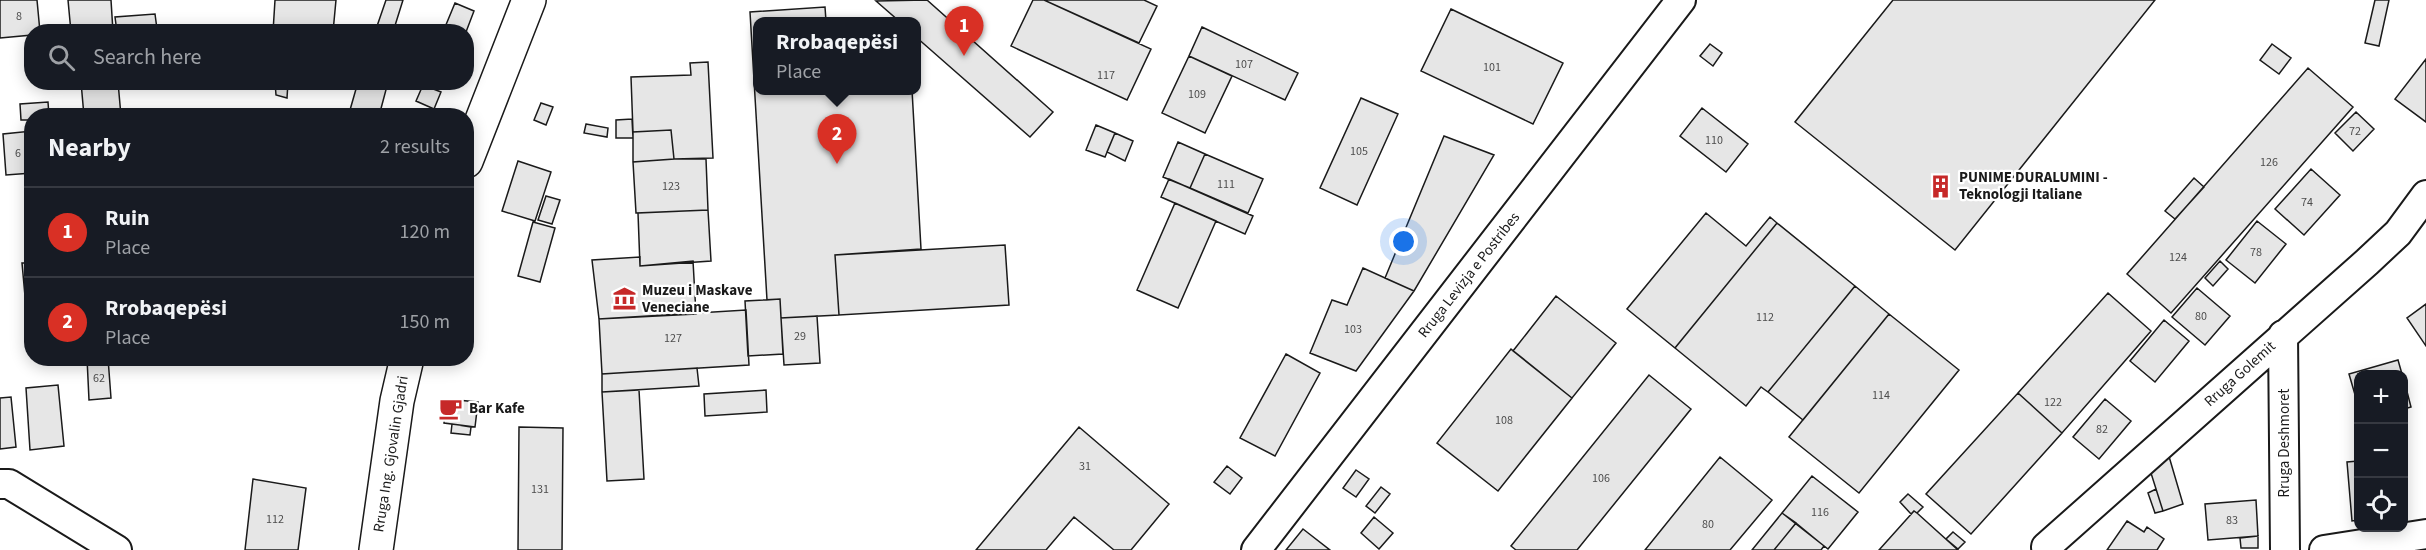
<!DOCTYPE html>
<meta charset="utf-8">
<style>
:root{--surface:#171b24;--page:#20242c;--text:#f1f3f6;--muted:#9ea1a6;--line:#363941;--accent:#d93025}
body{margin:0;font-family:"Source Sans 3",sans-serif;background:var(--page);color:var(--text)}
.controls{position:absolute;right:18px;bottom:18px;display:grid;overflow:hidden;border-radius:12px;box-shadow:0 3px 15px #0003}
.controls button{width:54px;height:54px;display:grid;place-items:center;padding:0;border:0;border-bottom:2px solid var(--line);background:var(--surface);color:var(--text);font:30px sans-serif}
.you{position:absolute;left:1404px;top:242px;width:21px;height:21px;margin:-15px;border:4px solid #fff;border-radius:50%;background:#1a73e8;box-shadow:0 0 0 9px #1a73e833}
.badge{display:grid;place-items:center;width:39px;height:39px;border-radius:50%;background:var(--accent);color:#fff;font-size:20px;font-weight:700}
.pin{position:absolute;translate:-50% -50px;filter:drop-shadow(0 2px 3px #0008)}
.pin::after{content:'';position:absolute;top:32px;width:21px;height:18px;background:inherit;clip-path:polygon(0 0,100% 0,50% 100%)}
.popup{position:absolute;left:753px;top:17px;width:168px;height:78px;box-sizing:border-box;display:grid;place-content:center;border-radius:12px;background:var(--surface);filter:drop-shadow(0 2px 4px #0005);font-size:20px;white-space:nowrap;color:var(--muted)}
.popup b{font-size:22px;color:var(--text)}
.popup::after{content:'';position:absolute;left:50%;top:100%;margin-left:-12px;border:12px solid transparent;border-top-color:var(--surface)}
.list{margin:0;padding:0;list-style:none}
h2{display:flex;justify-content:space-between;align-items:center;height:78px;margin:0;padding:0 24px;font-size:26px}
h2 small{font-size:20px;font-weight:400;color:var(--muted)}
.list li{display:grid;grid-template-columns:39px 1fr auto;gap:18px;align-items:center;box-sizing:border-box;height:90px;padding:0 24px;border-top:2px solid var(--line)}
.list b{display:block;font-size:22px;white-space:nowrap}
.list p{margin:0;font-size:20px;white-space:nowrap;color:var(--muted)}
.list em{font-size:20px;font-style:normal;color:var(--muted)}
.icon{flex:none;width:33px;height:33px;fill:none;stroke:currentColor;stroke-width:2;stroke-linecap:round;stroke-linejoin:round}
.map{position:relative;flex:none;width:2426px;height:550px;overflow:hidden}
.search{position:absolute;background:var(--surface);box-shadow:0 3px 15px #0003;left:24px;top:24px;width:450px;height:66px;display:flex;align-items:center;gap:15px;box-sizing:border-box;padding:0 21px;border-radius:24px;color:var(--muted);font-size:22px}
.panel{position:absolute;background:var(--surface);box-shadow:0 3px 15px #0003;left:24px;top:108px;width:450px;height:258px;border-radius:24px}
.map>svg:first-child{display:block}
</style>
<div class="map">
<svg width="2426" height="550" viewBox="0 0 2426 550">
<rect width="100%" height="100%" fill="#fff"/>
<path fill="#e6e6e6" stroke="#1a1a1a" stroke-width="1.5" d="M0,0H37L40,32H32V35L0,38Z
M68,0H111L113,32H71Z
M275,0H336L333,32H273Z
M386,0H403L393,32H375Z
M927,0L1053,112L1030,137L916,37V21H899L876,1Z
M1033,0H1044L1151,49L1127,100L1011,46Z
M1044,0H1144L1157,6L1139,43Z
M1893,0H2155L1955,250L1795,122Z
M2375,0H2389L2379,46L2365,43Z
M455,3L474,11L466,32H443Z
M825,7L826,21H758V90H912L921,249L835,255L839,315L781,318L780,299L767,300L750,12Z
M1451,9L1563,63L1533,124L1421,71Z
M155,14L157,29L117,32L115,17Z
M1202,27L1298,73L1285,100L1189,56Z
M1710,44L1722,53L1713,66L1700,56Z
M2272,44L2291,58L2279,74L2260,60Z
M1189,56L1232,76L1205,133L1162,113Z
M2426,59V122L2395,99Z
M708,62L713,158L674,159L671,130L633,132L631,77L691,75L690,63Z
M2308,68L2353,107L2171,313L2127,274Z
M81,82H118L121,116H84Z
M275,82H288L287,98L276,95Z
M358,82H379L387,86L379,116L350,110Z
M423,85L441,92L434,109L416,101Z
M1361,98L1398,114L1357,205L1320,188Z
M48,102L49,116H32V120H21L20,104Z
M541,103L553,107L546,125L534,120Z
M1702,108L1748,144L1726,172L1680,136Z
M2356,112L2374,129L2353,151L2335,133Z
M632,119L633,138H616V120Z
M586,124L608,128L607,137L584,133Z
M1096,125L1115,133L1105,157L1086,150Z
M671,130L674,159L633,162V132Z
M32,131V173L6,175L3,134Z
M1115,133L1133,141L1125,161L1107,152Z
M1444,136L1494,155L1414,291L1385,278Z
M1178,142L1205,154L1190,188L1163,177Z
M1205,154L1263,179L1248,213L1190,188Z
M674,159H706L708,210L636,213L633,162Z
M518,161L551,172L535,221L502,211Z
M2311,169L2340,195L2304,235L2275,209Z
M2194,178L2204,187L2175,219L2165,211Z
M1169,179L1253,216L1245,234L1161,197Z
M546,196L560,200L552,224L538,220Z
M1175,203L1216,221L1178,308L1137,290Z
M708,210L711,261L640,266L638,213Z
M1706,213L1746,246L1770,217L1777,223L1675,348L1627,309Z
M2257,221L2286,244L2255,283L2226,260Z
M533,222L555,228L540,282L518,276Z
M1777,223L1855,286L1768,392L1761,387L1746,406L1675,348Z
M1005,245L1009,305L839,315L835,255Z
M640,257V266L693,261L696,314L599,319L592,260Z
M2220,261L2228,269L2213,286L2205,278Z
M22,263H32V307H26Z
M1363,268L1414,291L1356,371L1310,353L1332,300L1347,305Z
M1855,286L1889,314L1803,420L1768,392Z
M2197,288L2230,316L2205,345L2172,317Z
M2108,293L2151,331L2062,433L2018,393Z
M1556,296L1616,343L1572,398L1513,351Z
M780,299L783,354L748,356L745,301Z
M2426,304V346L2407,318Z
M746,310L749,365L602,374L599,319Z
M1889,314L1959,370L1859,493L1789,437Z
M817,316L820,363L784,365L781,318Z
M2164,320L2189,341L2155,382L2130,361Z
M1511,349L1572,398L1498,491L1437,443Z
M1286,354L1320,373L1275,456L1240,438Z
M87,358H108L111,398L89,400Z
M2398,360L2402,374H2358V405L2349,374Z
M697,368L699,386L602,392V374Z
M1649,375L1691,409L1577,550H1516L1511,546Z
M2404,380L2411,407L2404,409Z
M58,385L64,446L30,450L26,388Z
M639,390L644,479L607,481L602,392Z
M766,390L767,412L705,416L704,394Z
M2018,393L2062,433L1971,534L1926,494Z
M11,397L16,447L0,449V398Z
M446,399L478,402L475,427L444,423Z
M2105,399L2131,421L2099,459L2073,437Z
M452,424L471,427L470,435L451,433Z
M519,427L563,428L562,550H518Z
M1079,427L1169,504L1131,550H1114L1074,517L1046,550H976Z
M2168,453L2183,504L2163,511L2150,470Z
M1720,457L1772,500L1730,550H1645Z
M2358,461V520L2352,521L2347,462Z
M1227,466L1242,478L1230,494L1214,482Z
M1356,470L1369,479L1356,497L1343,488Z
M1812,476L1858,512L1828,549L1782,513Z
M253,479L306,488L298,550H245Z
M1381,487L1390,494L1375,513L1366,506Z
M2156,489L2163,511L2155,513L2148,493Z
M1908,494L1923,507L1917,513L1914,511L1911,514L1900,502Z
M2256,500L2258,536L2208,540L2205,504Z
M1914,511L1917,513L1958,550H1879Z
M1782,513L1796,523L1774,550H1752Z
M1374,517L1393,533L1379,549L1361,533Z
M2127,521L2144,532L2147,527L2164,539L2157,550H2107Z
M1796,523L1824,546L1821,550H1774Z
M1303,529L1330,550H1286Z
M1953,532L1965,542L1958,549L1946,539Z
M2258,536V548H2241L2240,538Z"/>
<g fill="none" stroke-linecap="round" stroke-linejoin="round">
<defs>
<path id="minor" d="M2283,335L2285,550
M0,484H9L117,550
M2046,547L2367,262L2398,233L2426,195
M1256,550L1681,0
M2324,550L2426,534"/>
<path id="major" d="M466,161L529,0
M376,550L397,401L407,358"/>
</defs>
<use href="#minor" stroke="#1a1a1a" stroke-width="32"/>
<use href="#major" stroke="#1a1a1a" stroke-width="36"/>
<use href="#minor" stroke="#fff" stroke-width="28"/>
<use href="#major" stroke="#fff" stroke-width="33"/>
</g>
<defs>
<symbol id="building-bare" viewBox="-9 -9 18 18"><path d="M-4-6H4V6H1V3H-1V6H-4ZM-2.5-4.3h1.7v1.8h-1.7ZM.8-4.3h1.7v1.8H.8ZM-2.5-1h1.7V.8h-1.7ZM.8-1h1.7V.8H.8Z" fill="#c62828" stroke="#fff" stroke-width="2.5" paint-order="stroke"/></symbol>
<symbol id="museum-bare" viewBox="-9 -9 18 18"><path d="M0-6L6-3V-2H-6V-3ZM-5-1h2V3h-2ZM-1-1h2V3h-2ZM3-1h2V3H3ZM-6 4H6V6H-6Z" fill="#c62828" stroke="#fff" stroke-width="2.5" paint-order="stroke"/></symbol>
<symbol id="cafe-bare" viewBox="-9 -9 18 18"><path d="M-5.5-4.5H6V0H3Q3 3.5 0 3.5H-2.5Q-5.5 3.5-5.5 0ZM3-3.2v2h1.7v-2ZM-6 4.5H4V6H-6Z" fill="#c62828" stroke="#fff" stroke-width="2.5" paint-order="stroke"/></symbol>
</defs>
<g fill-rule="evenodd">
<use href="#building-bare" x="1924" y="170" width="33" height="33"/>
<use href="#museum-bare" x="608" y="282" width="33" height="33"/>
<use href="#cafe-bare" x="434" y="392" width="33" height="33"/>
</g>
<g text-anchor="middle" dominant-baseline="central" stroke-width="4.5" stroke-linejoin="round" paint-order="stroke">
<g font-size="12" fill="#4d4d4d">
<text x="19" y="16">8</text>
<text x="1244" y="64">107</text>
<text x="1492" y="67">101</text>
<text x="1106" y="75">117</text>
<text x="1197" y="94">109</text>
<text x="2355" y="131">72</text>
<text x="1714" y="140">110</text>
<text x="1359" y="151">105</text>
<text x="18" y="153">6</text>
<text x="2269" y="162">126</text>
<text x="1226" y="184">111</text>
<text x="671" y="186">123</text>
<text x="2307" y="202">74</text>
<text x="2256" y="252">78</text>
<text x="2178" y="257">124</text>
<text x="2201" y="316">80</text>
<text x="1765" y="317">112</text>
<text x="1353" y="329">103</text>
<text x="800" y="336">29</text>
<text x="673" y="338">127</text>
<text x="99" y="378">62</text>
<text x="1881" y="395">114</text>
<text x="2053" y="402">122</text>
<text x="1504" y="420">108</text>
<text x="2102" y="429">82</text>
<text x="1085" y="466">31</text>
<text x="1601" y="478">106</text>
<text x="540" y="489">131</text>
<text x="1820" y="512">116</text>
<text x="275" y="519">112</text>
<text x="2232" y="520">83</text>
<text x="1708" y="524">80</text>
</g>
<g font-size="15" font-weight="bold" fill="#1a1a1a" stroke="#fff" text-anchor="start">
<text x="1959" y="177">PUNIME DURALUMINI -<tspan x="1959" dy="17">Teknologji Italiane</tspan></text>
<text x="642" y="290">Muzeu i Maskave<tspan x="642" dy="17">Veneciane</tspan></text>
<text x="469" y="408">Bar Kafe</text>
</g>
<g font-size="15" fill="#1a1a1a" stroke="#fff">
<text transform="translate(1469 275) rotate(-52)">Rruga Levizja e Postribes</text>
<text transform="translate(2240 374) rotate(-42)">Rruga Golemit</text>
<text transform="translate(2284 443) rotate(-90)">Rruga Deshmoret</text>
<text transform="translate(391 454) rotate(-81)">Rruga Ing. Gjovalin Gjadri</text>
</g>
</g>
</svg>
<div class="controls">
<button>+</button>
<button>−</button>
<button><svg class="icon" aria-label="locate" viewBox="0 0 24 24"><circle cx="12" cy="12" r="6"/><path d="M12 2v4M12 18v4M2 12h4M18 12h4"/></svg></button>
</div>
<div class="you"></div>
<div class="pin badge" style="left:964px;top:56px">1</div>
<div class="pin badge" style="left:837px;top:164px">2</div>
<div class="popup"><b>Rrobaqepësi</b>Place</div>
<div class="search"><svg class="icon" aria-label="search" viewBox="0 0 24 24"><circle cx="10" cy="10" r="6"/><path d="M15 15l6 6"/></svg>Search here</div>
<section class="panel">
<h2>Nearby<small>2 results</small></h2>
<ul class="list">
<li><span class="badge">1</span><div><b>Ruin</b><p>Place</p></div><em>120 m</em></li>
<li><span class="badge">2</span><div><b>Rrobaqepësi</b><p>Place</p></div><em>150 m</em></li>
</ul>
</section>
</div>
